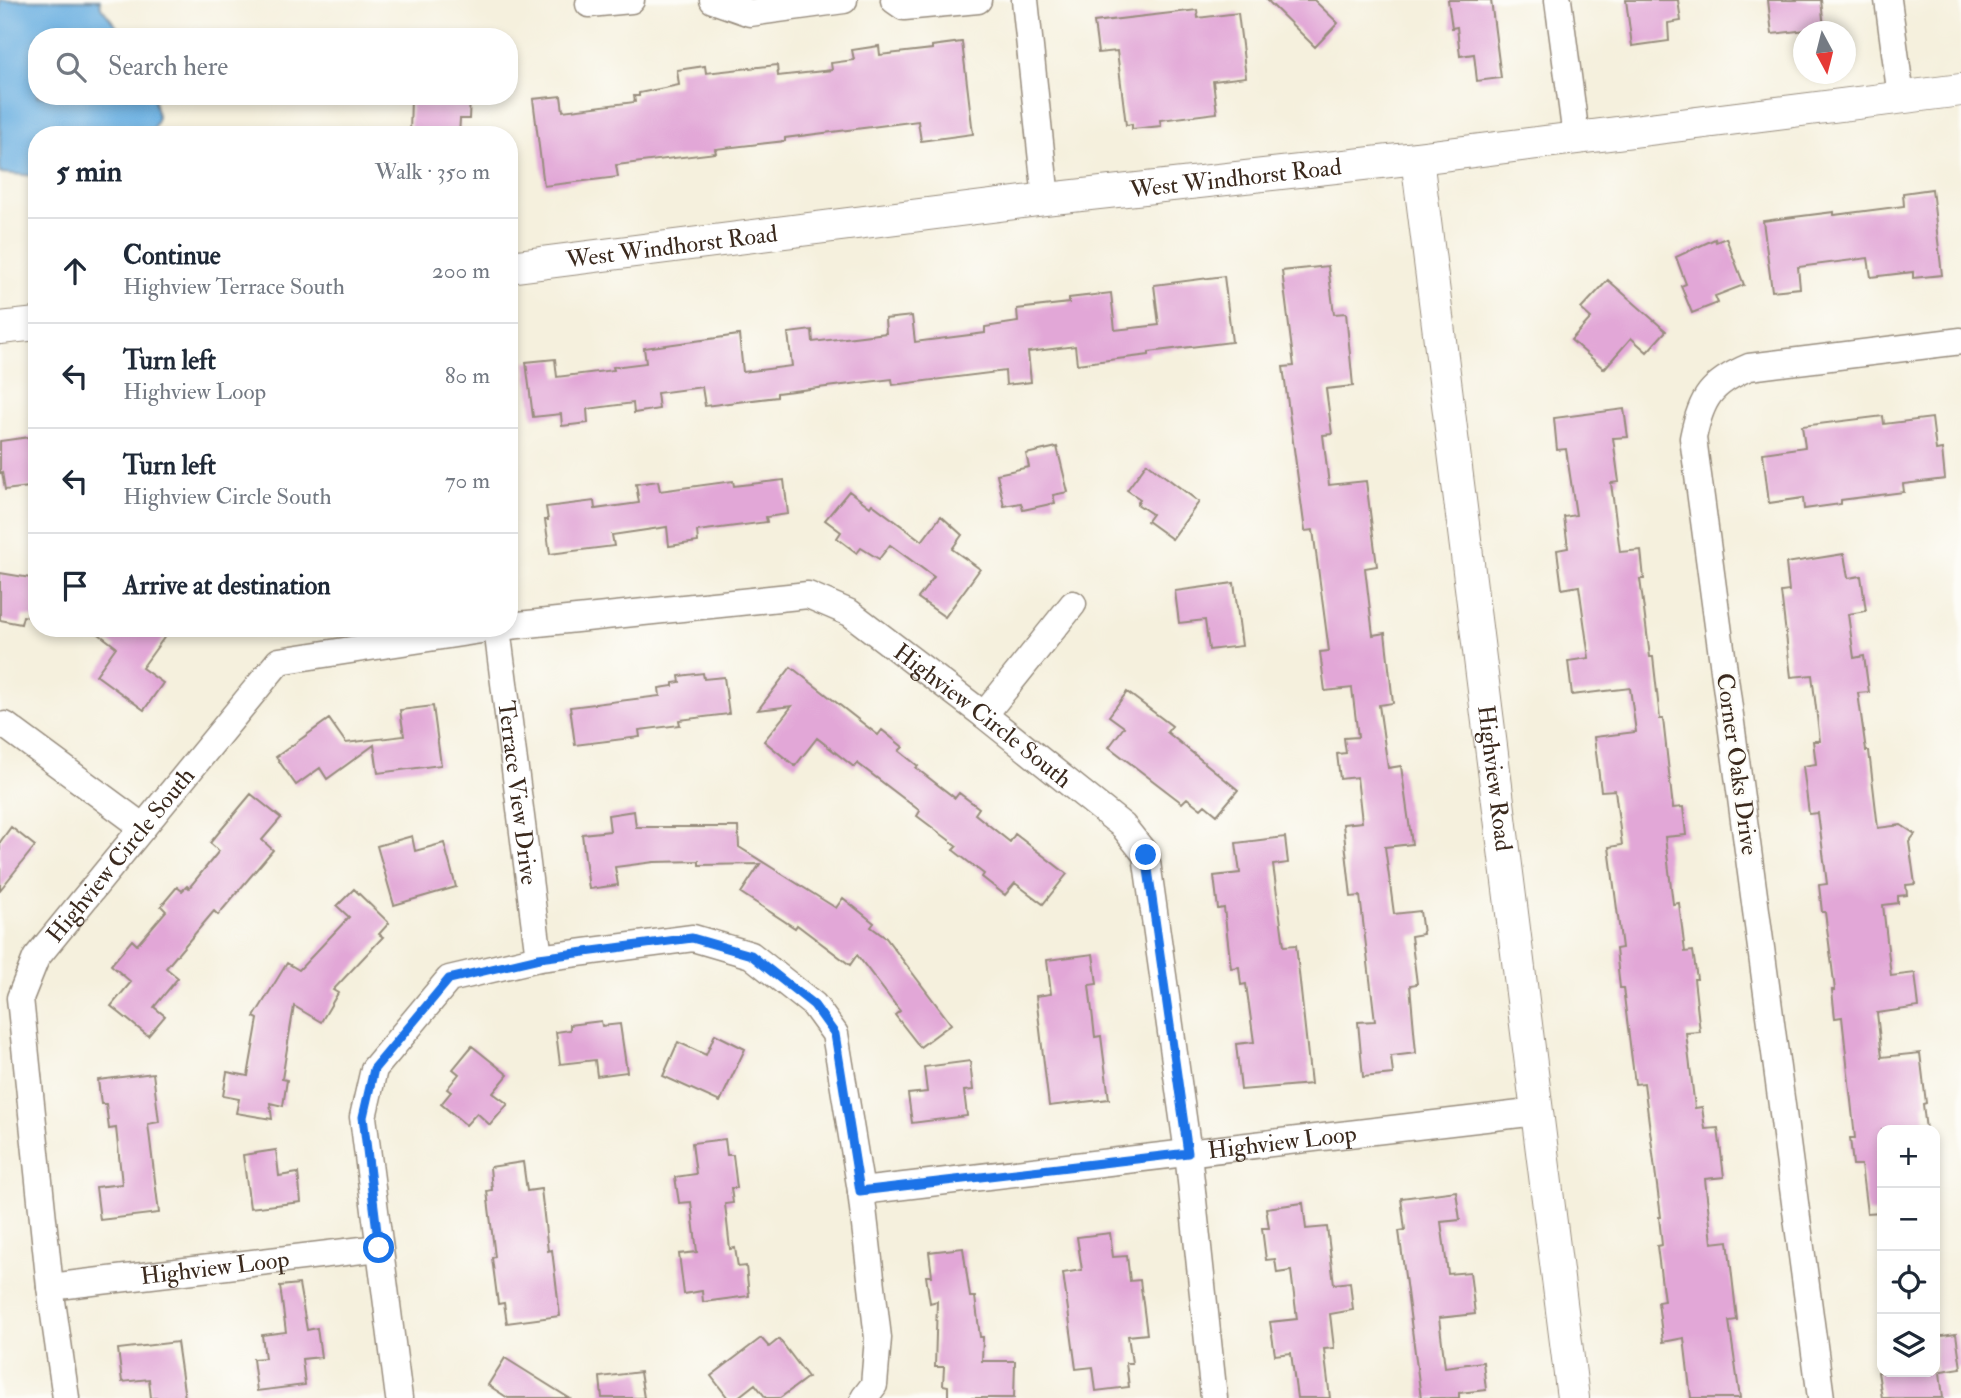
<!DOCTYPE html>
<meta charset="utf-8">
<style>
:root{--surface:#fff;--page:#f6f6f7;--text:#1f2937;--muted:#747a83;--line:#e0e1e3}
body{margin:0;font-family:"IM FELL Double Pica",serif;background:var(--page);color:var(--text)}
.controls{position:absolute;right:21px;bottom:21px;display:grid;overflow:hidden;border-radius:14px;box-shadow:0 4px 10px #0003}
.controls button{width:63px;height:63px;display:grid;place-items:center;padding:0;border:0;border-bottom:2px solid var(--line);background:var(--surface);color:var(--text);font:35px sans-serif}
.compass{position:absolute;left:1793px;top:21px;width:63px;height:63px;border-radius:50%;background:var(--surface);box-shadow:0 4px 10px #0003;rotate:173deg}
.stop{position:absolute;width:21px;height:21px;margin:-16px;border:5px solid #1a73e8;border-radius:50%;background:#fff}
.stop.end{background:#1a73e8;border-color:#fff;box-shadow:0 2px 7px #0008}
.list{margin:0;padding:0;list-style:none}
h2{display:flex;justify-content:space-between;align-items:center;height:91px;margin:0;padding:0 28px;font-size:30px}
h2 small{font-size:23px;font-weight:400;color:var(--muted)}
.list li{display:grid;grid-template-columns:46px 1fr auto;gap:21px;align-items:center;box-sizing:border-box;height:105px;padding:0 28px;border-top:2px solid var(--line)}
.list b{display:block;font-size:26px;white-space:nowrap}
.list p{margin:0;font-size:23px;white-space:nowrap;color:var(--muted)}
.list em{font-size:23px;font-style:normal;color:var(--muted)}
.icon{flex:none;width:38px;height:38px;fill:none;stroke:currentColor;stroke-width:2;stroke-linecap:round;stroke-linejoin:round}
.map{position:relative;flex:none;width:1961px;height:1398px;overflow:hidden}
.search{position:absolute;background:var(--surface);box-shadow:0 4px 10px #0003;left:28px;top:28px;width:490px;height:77px;display:flex;align-items:center;gap:18px;box-sizing:border-box;padding:0 24px;border-radius:28px;color:var(--muted);font-size:26px}
.panel{position:absolute;background:var(--surface);box-shadow:0 4px 10px #0003;left:28px;top:126px;width:490px;height:511px;border-radius:28px}
.map>svg:first-child{display:block}
</style>
<div class="map">
<svg width="1961" height="1398" viewBox="0 0 1961 1398">
<rect width="100%" height="100%" fill="#fdfcf7"/>
<filter id="ink" filterUnits="userSpaceOnUse"><feTurbulence type="fractalNoise" baseFrequency=".0143" numOctaves="2"/><feDisplacementMap in="SourceGraphic" scale="14" xChannelSelector="R" yChannelSelector="G"/><feConvolveMatrix kernelMatrix="1 2 1 2 8 2 1 2 1" color-interpolation-filters="sRGB"/></filter>
<filter id="wash" filterUnits="userSpaceOnUse"><feTurbulence type="fractalNoise" baseFrequency=".00686" numOctaves="4" result="noise"/><feDisplacementMap in="SourceGraphic" scale="28" xChannelSelector="R" yChannelSelector="G"/><feGaussianBlur stdDeviation="1.57" result="paint"/><feColorMatrix in="noise" values="0 0 0 0 0 0 0 0 0 0 0 0 0 0 0 0 0 1.4 0 .05"/><feComposite in="paint" operator="in"/></filter>
<g filter="url(#wash)">
<rect width="100%" height="100%" fill="#f5f0dd"/>
<path fill="#6cb0e1" stroke="#546d80" stroke-width="2" d="M0,0H100L101,7L125,37H37V96H153L158,117L151,135H37V176L0,173Z"/>
<g id="blocks">
<path fill="#e2a7d7" d="M1267,0H1314L1338,23L1315,47Z
M1448,0H1491L1501,78L1477,81L1474,54L1460,56L1457,27L1452,28Z
M1626,0H1678L1681,21L1668,23L1669,41L1632,46Z
M1768,0H1821L1824,28L1772,34Z
M1197,10L1198,18L1238,13L1246,77L1213,81L1217,113L1160,120L1161,126L1132,129V124L1126,125L1117,51L1098,53L1094,22Z
M962,42L973,134L921,141L918,121L785,138V141L715,149L716,153L616,165L618,177L544,186L533,99L561,96L563,111L635,102L634,96H639V93L679,85L677,70L705,66L706,73L777,65L778,76L832,70L831,63L854,60L852,50L879,46L880,55L932,49V46Z
M411,96H470L469,119H460L459,135H410Z
M1932,189L1942,275L1913,278V272L1871,277L1868,258L1798,267L1800,288L1772,291L1763,221L1834,212V215L1904,206L1903,193Z
M1726,238L1744,285L1715,296L1718,303L1692,313L1681,286L1686,284L1676,257L1715,239L1716,242Z
M1328,266L1334,314L1346,313L1353,386L1326,389L1332,434L1323,435L1329,485L1366,481L1377,566L1365,568L1373,635L1385,633L1393,703L1379,705L1388,768L1401,766L1412,844L1385,847L1394,914L1420,911L1423,934L1411,936L1417,984L1410,985L1416,1053L1391,1056L1393,1074L1363,1077L1358,1022L1375,1021L1360,896L1351,897L1343,824L1362,822L1357,777L1340,779L1337,754L1346,753L1344,738L1358,737L1352,688L1325,691L1320,652L1329,651L1313,530L1305,531L1283,367L1294,366L1282,271Z
M1224,276L1232,342L1149,352V355L1077,364L1075,346L1028,352L1031,382L1006,385L1005,371L893,385L892,379L777,393V397L705,406L702,387L657,393L659,409L634,413L633,403L587,409L588,423L562,426L561,414L533,417L526,362L555,359L557,377L614,370L613,367L646,363L644,348L739,335L743,372L792,366L788,333L812,330L813,342L886,333L885,319L912,316L915,342L985,333V327L1018,322L1017,309L1069,303V298L1111,293L1115,330L1159,325L1154,285Z
M1608,280L1666,331L1647,352L1631,338L1604,369L1571,340L1591,318L1581,309Z
M1624,409L1628,437L1613,438L1619,482L1611,483L1620,552L1641,550L1644,579H1640L1650,657H1653L1660,719H1663L1673,808L1683,807L1686,835L1665,837L1673,904L1679,903L1685,952L1693,951L1697,979H1694L1700,1032L1686,1033L1695,1108L1702,1107L1705,1129L1718,1128L1724,1177L1705,1179L1712,1243L1728,1241L1737,1320L1729,1321L1740,1398H1691L1684,1338L1663,1342L1658,1302L1664,1301L1657,1246L1662,1245L1659,1217H1661L1644,1083L1635,1084L1623,988H1620L1616,949L1622,948L1609,847L1622,845L1615,790L1601,791L1594,737L1636,732L1630,688L1572,695L1568,661L1589,658L1579,586L1562,589L1557,550L1568,548L1564,517L1576,515L1566,449L1557,450L1554,418Z
M1883,416L1884,424L1932,418L1936,450L1942,449L1945,479L1903,484L1904,492L1841,500V504L1804,509L1803,498L1769,503L1763,453L1805,447L1802,426Z
M37,436V486L5,490L2,472L0,473V441Z
M1057,447L1068,492L1053,495L1055,503L1023,510L1021,503L1004,506L997,474L1029,467L1026,454Z
M1147,463L1199,502L1172,539L1147,521L1152,514L1137,504L1140,499L1127,490Z
M784,480L788,514L766,517L767,522L697,531L698,542L669,546L667,527L612,535L614,546L550,554L545,520H548L546,507L594,501L595,509L639,503L636,484L658,481L660,491L733,481L734,486Z
M849,491L870,507L872,504L922,541L941,516L962,535L952,549L980,569L945,617L918,598L934,577L890,545L879,559L861,548L857,553L837,538L841,532L825,520Z
M1844,554L1848,578L1861,576L1866,611L1848,614L1854,658L1864,656L1869,692L1858,693L1866,751H1869L1878,828L1901,825L1915,834L1909,842L1915,884L1906,885L1907,895L1898,896V903L1883,905L1891,976L1915,973L1919,1007L1877,1013L1882,1057L1920,1053L1926,1103L1923,1104L1926,1130H1882V1212L1867,1213L1861,1165H1853L1850,1138H1855L1842,1017L1835,1018L1832,990H1835L1825,912H1822L1819,885L1827,884L1818,813L1809,814L1803,766L1816,764L1813,741H1820L1812,675L1791,677L1781,592L1789,591L1786,563Z
M0,573L37,579V618L23,616L21,624L0,620Z
M1234,583L1242,646L1209,650L1205,620L1179,623L1175,591Z
M91,628H171L142,668L163,683L144,710L96,675L116,647Z
M791,667L878,735L882,730L903,747L899,751L918,766L916,768L955,798L959,793L979,808L975,814L1010,842L1015,834L1067,874L1043,904L1015,883L1005,895L982,877L984,874L953,850L957,846L917,816L920,811L857,763L854,767L817,738L795,766L764,741L792,706L758,710Z
M703,673L704,679L724,677L729,714L679,720L680,725L639,730L640,737L575,745L570,707L660,696L659,688L673,686V683L680,682L679,676Z
M1127,692L1172,726L1167,732L1238,790L1217,815L1205,805L1201,809L1187,798L1182,803L1109,747L1124,727L1109,716Z
M433,706L441,765L378,773L374,745L327,779L320,768L296,785L276,757L329,719L346,743L404,736L400,710Z
M251,794L281,818L262,840L273,850L218,915L214,911L166,968L178,978L154,1007L165,1016L148,1036L111,1006L131,982L111,965L132,940L137,945L166,911L161,906L177,887L182,891L187,886L189,888L219,851L210,843Z
M634,811L636,827H738L739,847L836,908L843,898L874,923L871,927L886,938L951,1024L920,1047L895,1015L900,1011L857,955L850,965L797,925L795,928L741,893L760,864L699,865V861L654,862L615,867L618,885L589,889L582,834L610,831L608,815Z
M11,827L35,846L0,890V842Z
M412,836L415,851L444,843L456,887L394,905L377,846Z
M1285,837L1288,863L1273,865L1284,946L1296,945L1311,1084L1241,1090L1236,1044L1254,1042L1246,984L1241,985L1239,967L1231,968L1224,908L1218,909L1214,876L1240,873L1236,843Z
M354,889L389,923L379,934L383,937L333,990L338,993L321,1022L294,1006L282,1079L287,1080L283,1106L270,1103L272,1119L236,1113L239,1099L223,1096L227,1072L248,1076L258,1019L254,1017L287,963L299,970L349,917L337,906Z
M1093,954L1097,984L1089,985L1095,1037L1101,1036L1109,1099L1049,1106L1036,996L1051,994L1047,960Z
M601,1021L602,1026L620,1024L627,1072L597,1076L595,1060L560,1064L556,1032L570,1030V1025Z
M715,1034L745,1049L720,1102L663,1076L678,1042L706,1055Z
M472,1046L508,1075L493,1093L508,1104L490,1125L477,1113L466,1125L441,1104L451,1092L447,1089L459,1074L453,1069Z
M970,1061L973,1090L964,1091L967,1116L912,1123L908,1094L927,1092L924,1067Z
M153,1073L159,1122L148,1124L159,1213L100,1220L96,1187L122,1184L116,1128L109,1129L106,1104H101L98,1080Z
M725,1139L727,1155H733L737,1188H731L733,1203L725,1204L730,1249L735,1248L738,1267L746,1266L749,1296L703,1302L702,1291L684,1294L679,1254L697,1252L691,1202L679,1203L675,1177L696,1174L692,1143Z
M276,1150L279,1176L298,1173L301,1202L250,1208L243,1155Z
M523,1162L527,1191L541,1189L548,1251L552,1250L560,1316L507,1323L504,1303L498,1304L492,1258L495,1257L487,1191L492,1190L490,1167Z
M1456,1191L1460,1220L1441,1222L1448,1274L1470,1272L1475,1314L1439,1318L1445,1367L1483,1362L1486,1390L1459,1393V1398H1421L1399,1231L1405,1230L1401,1198Z
M1303,1203L1306,1229L1327,1227L1334,1284L1350,1282L1353,1310L1330,1314L1334,1348L1324,1349L1330,1398H1297L1291,1353L1275,1355L1270,1322L1297,1319L1291,1271L1277,1273L1275,1259L1266,1260L1262,1228H1269L1266,1208Z
M1110,1233L1113,1257L1127,1256L1130,1281L1140,1280L1147,1334L1128,1336L1132,1363H1126L1129,1387L1096,1391L1093,1367L1076,1369L1063,1273L1082,1270L1077,1237Z
M963,1248L970,1297H975L980,1337H983L982,1361H1015L1014,1398H948V1386L943,1385L944,1367H935L937,1301L930,1303L926,1276H932L929,1252Z
M299,1284L307,1330L317,1328L321,1357L302,1359L305,1385L257,1391L253,1359L265,1358L262,1335L286,1332L280,1286Z
M1956,1334L1961,1368L1935,1372V1337Z
M761,1338L769,1347L779,1339L808,1377L780,1398H766L755,1384L737,1398H728L711,1376Z
M177,1342L185,1398H151L149,1379L122,1382L118,1349Z
M505,1358L569,1398H508L488,1385Z
M640,1372L644,1398H602L600,1377Z
M1878,1372H1940L1943,1398H1882Z"/>
</g>
</g>
<g filter="url(#ink)">
<use href="#blocks" fill-opacity="0" stroke="#988d7e" stroke-width="2"/>
<g fill="none" stroke-linecap="round" stroke-linejoin="round">
<defs>
<g id="minor">
<path d="M713,0L750,13L844,0"/>
<path d="M894,0L904,7L978,0"/>
<path d="M1025,0L1046,199"/>
<path d="M1558,0L1576,137"/>
<path d="M1888,0L1901,97"/>
<path d="M589,4L631,0"/>
<path id="s1" d="M509,626L808,595L850,613L984,715L1123,826L1146,855L1188,1153L1214,1398"/>
<path id="s2" d="M497,628L539,958"/>
<path d="M984,715L1073,604"/>
<path d="M5,725L143,827"/>
<path id="s3" d="M861,1191L1537,1112"/>
<path id="s4" d="M50,1287L379,1248"/>
<path id="s5" d="M66,1398L50,1287L20,998L36,958L279,661L494,628"/>
<path d="M399,1398L363,1117L374,1069L449,979L539,958L693,938L751,955L814,1005L835,1034L861,1191L878,1338L874,1385L864,1398"/>
<path d="M1821,1398L1693,438C1701,398 1711,383 1749,367L1961,341"/>
</g>
<g id="tertiary">
<path id="s6" d="M1417,158L1573,1398"/>
<path id="s7" d="M509,267L1046,199L1417,158L1961,90"/>
<path d="M0,328L37,324"/>
</g>
</defs>
<use href="#minor" stroke="#988d7e" stroke-width="29"/>
<use href="#tertiary" stroke="#988d7e" stroke-width="34"/>
<use href="#minor" stroke="#fff" stroke-width="26"/>
<use href="#tertiary" stroke="#fff" stroke-width="32"/>
</g>
</g>
<g fill="none" stroke-linecap="round" stroke-linejoin="round" filter="url(#ink)">
<path stroke="#1a73e8" stroke-width="9" d="M379,1248L363,1117L374,1069L449,979L539,958L692,938L751,955L814,1005L835,1034L860,1191L1188,1153L1146,855"/>
</g>
<g text-anchor="middle" dominant-baseline="central" stroke-width="5" stroke-linejoin="round" paint-order="stroke">
<g font-size="24" fill="#3b2a1e" stroke="#fdfcf7">
<text stroke="none"><textPath href="#s7" startOffset="732">West Windhorst Road</textPath></text>
<text stroke="none"><textPath href="#s7" startOffset="164">West Windhorst Road</textPath></text>
<text stroke="none"><textPath href="#s1" startOffset="514">Highview Circle South</textPath></text>
<text transform="translate(1737 764) rotate(82)">Corner Oaks Drive</text>
<text stroke="none"><textPath href="#s6" startOffset="625">Highview Road</textPath></text>
<text stroke="none"><textPath href="#s2" startOffset="166">Terrace View Drive</textPath></text>
<text stroke="none"><textPath href="#s5" startOffset="579">Highview Circle South</textPath></text>
<text stroke="none"><textPath href="#s3" startOffset="424">Highview Loop</textPath></text>
<text stroke="none"><textPath href="#s4" startOffset="166">Highview Loop</textPath></text>
</g>
</g>
</svg>
<div class="controls">
<button>+</button>
<button>−</button>
<button><svg class="icon" aria-label="locate" viewBox="0 0 24 24"><circle cx="12" cy="12" r="6"/><path d="M12 2v4M12 18v4M2 12h4M18 12h4"/></svg></button>
<button><svg class="icon" aria-label="layers" viewBox="0 0 24 24"><path d="M12 4l9 5-9 5-9-5zM3 14l9 5 9-5"/></svg></button>
</div>
<svg class="compass" viewBox="-18 -18 36 36"><path d="M0-13l5 13h-10z" fill="#e53935"/><path d="M0 13l5-13h-10z" fill="#747a83"/></svg>
<div class="stop" style="left:379px;top:1248px"></div>
<div class="stop end" style="left:1146px;top:855px"></div>
<div class="search"><svg class="icon" aria-label="search" viewBox="0 0 24 24"><circle cx="10" cy="10" r="6"/><path d="M15 15l6 6"/></svg>Search here</div>
<section class="panel">
<h2>5 min<small>Walk · 350 m</small></h2>
<ul class="list">
<li><svg class="icon" aria-label="ahead" viewBox="0 0 24 24"><path d="M12 20V5M6 11l6-6 6 6"/></svg><div><b>Continue</b><p>Highview Terrace South</p></div><em>200 m</em></li>
<li><svg class="icon" aria-label="left" viewBox="0 0 24 24"><path d="M17 20v-9H6M10 6l-5 5 5 5"/></svg><div><b>Turn left</b><p>Highview Loop</p></div><em>80 m</em></li>
<li><svg class="icon" aria-label="left" viewBox="0 0 24 24"><path d="M17 20v-9H6M10 6l-5 5 5 5"/></svg><div><b>Turn left</b><p>Highview Circle South</p></div><em>70 m</em></li>
<li><svg class="icon" aria-label="arrive" viewBox="0 0 24 24"><path d="M6 21V4h12l-3 4 3 4H6"/></svg><div><b>Arrive at destination</b></div></li>
</ul>
</section>
</div>
